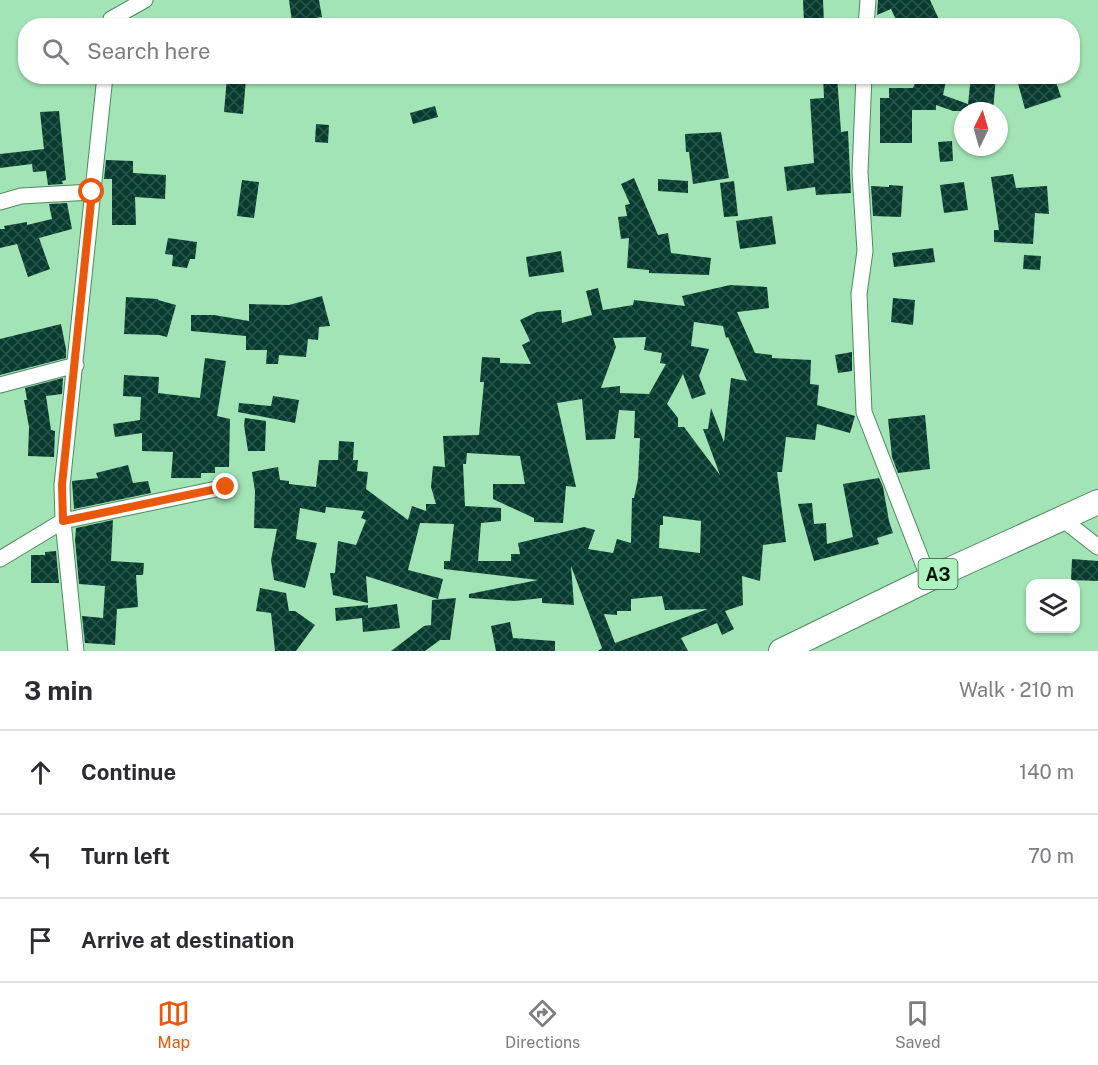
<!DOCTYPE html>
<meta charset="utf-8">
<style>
:root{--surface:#fff;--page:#f2f2f3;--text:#2b2b33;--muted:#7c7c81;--line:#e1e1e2;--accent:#ea580c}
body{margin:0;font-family:"Public Sans",sans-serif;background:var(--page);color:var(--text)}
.controls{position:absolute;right:18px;bottom:18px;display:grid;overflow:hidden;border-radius:12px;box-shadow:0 2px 4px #0004}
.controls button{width:54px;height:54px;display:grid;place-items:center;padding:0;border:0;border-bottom:2px solid var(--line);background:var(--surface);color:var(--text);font:30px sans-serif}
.compass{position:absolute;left:954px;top:102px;width:54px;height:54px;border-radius:50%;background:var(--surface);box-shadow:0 2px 4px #0004;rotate:5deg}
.stop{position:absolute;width:18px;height:18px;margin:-14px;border:4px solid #ea580c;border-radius:50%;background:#fff}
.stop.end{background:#ea580c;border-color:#fff;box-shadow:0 2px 6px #0008}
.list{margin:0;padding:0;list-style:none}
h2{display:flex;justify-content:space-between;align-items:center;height:78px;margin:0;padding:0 24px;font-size:26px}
h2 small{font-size:20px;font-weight:400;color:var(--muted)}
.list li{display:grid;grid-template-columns:39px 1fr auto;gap:18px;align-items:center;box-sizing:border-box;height:84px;padding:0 24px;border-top:2px solid var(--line)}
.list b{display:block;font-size:22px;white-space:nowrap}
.list em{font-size:20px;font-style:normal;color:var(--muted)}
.icon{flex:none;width:33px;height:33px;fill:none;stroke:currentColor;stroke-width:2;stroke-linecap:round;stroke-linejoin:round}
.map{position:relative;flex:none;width:1098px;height:651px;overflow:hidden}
.search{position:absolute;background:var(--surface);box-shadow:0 2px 4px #0004;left:18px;right:18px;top:18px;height:66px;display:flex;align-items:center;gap:15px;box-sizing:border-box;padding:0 21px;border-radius:24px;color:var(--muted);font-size:22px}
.sheet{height:330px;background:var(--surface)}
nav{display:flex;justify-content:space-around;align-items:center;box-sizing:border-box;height:84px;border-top:2px solid var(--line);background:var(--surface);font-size:16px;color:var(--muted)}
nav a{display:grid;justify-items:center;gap:3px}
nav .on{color:var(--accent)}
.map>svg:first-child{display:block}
</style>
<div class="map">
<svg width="1098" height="651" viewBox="0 0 1098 651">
<defs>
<pattern id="building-cross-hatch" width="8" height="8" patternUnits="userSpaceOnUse" patternTransform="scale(1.5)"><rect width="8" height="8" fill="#093c30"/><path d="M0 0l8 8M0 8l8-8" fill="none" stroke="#2b554a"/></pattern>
</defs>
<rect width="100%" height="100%" fill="#a2e4b5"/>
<path fill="url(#building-cross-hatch)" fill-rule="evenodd" d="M289,0H319L322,17L292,22Z
M803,0H823L824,23H804Z
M878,0H930L942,26H899L891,9L877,15Z
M823,76H837L841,132L848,131L851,193L816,195L815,187L787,191L784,167L814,163L810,99L824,98Z
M924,76H947L943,95L968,104L971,76H996L993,111H953L936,105V110H912V143H880V98H889V88H913L916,81L923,82Z
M1016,76H1054L1061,97L1025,109Z
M227,77L246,79L243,114L224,112Z
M435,106L438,117L413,124L410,113Z
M59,111L66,180L62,181L63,184L48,185L46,171L33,172L32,164L0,168V154L44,149L40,112Z
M316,124L329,125L328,143L315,142Z
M721,132L729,178L693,184L689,152H686L685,134Z
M952,141L953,161L940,162L938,142Z
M106,160L133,161V173L166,175L165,199L135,197L136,225H112V179H104Z
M1013,174L1016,188L1047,186L1049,214L1035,213L1033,244L994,242V230H999L991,177Z
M634,178L658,235L668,233L671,253L711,258L709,275L649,273V270L627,268L629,238L621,239L618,217L627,216L625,205L630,204L621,184Z
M658,179L688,181V193L658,191Z
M242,180L259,182L254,218L237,216Z
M734,181L738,216L724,217L720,183Z
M964,182L968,210L944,213L940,185Z
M889,185L903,186L901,217L873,216L871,186L889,187Z
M67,203L72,229L39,238L50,269L28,277L17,244L0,248V229H5L4,226L27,222V225L52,219L49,204Z
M772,216L776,244L740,249L736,221Z
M168,238L197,242L195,259H190L187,268L172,266L173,255L165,254Z
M933,248L935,262L894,267L892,253Z
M561,251L564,272L529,277L526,257Z
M1024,255L1041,256L1040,270L1023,269Z
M730,285L767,287L769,308L737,312L755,353L772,355V358L811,360L810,384L819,385L817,405L855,416L850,433L817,424L815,440L786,437L782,472H777L786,542L763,545L760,581L742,576L743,605L725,611L734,629L722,635L717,623L681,638L688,651H598L602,648L571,566L574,605L542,603V598L515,601L469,598V594L538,580L444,569V561H450L454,524L420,523L408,570L443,579L438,599L366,576L368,603L333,595L330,573H335L338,541L356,545L366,520L361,518L364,511L326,507L325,513L300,508L296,539L317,543L305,588L274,580L271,560L277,529L254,528L255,491L252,472L278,467L280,480L289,481V484L316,487L319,460H338L339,441L354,442L353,460H358L357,471L368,472L366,489L408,520L412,506L426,511V504H436L431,487L433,466L445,467L443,436L479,435L484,382H480L482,357L500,358V363L531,364L522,345L530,341L520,320L537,312L561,310L562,323L592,315L586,291L598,288L603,310L633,305L634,300L685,306L682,296ZM694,322L723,326L726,338L728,337L747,381L731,378L724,442L711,408L708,429H703L720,475L684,427H678V418L667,404L683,374L692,399L706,394L699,376L709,349L691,346ZM646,337L644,350L662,353L660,363L666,364L649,394L620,393V386L601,388L616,347L613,338ZM582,399L586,440L615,439L619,410L635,411L634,438H640L638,479L634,498H632L631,543L617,539L613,553L588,549L595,530L584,527L518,543L520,554H511V561H478L481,523L501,521V508L465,506L463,464H466L467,453L520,456L525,484H493V499L534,518V522L563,523L566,486L576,487L557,403ZM663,516L701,521L700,553L659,548L660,525H663ZM662,596L665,610L708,609L615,643L604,614L617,615V611H631V599Z
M322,296L330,326L319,327L318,340L308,339L306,357L279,355L278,364H266L267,350H246V336L191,331V315H214L249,321V304L289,305Z
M126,297L158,299V300L176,305L167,337L159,335L124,334Z
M893,298L915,300L913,325L891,322Z
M61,324L66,349V358L0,375V339Z
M852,352V371L838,373L835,355Z
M205,358L226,361L217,416L230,419L229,467H215V473H201V478H171L173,452L142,451V433L115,437L113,424L140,420L141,397L123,396L124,375L159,377L158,393L200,398Z
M63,378L62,394L46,396L51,430L55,431L54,457L28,456L29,427L24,400H27L25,388Z
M273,396L299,400L295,423L238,412L239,403L271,406Z
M925,415L930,469L898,473L892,457L888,419Z
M245,418L266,421L265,451H248L244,425Z
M128,465L133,483L148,481L151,493L74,509L72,481L98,478L96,473Z
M879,478L883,487L889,521L893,533L877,538L879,544L814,561L798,504L812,503L814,524L826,523L827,544L853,537L843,484Z
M113,520L111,561L144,563L143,575H136L138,607L117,609L115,645L85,643L82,616L103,618L105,586L79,584L75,540L76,528Z
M56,551L59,583H31V555H45V552Z
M1072,559L1098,561V581L1071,580Z
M260,588L286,593L289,611H295L315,625L296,651H275L271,613L256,611Z
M456,598L450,640H440L425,651H391L424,626L431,625L432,600Z
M397,604L400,628L363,632L362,618L336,621L335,608L368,605V608Z
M510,622L513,638L555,641V651H496L491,626Z"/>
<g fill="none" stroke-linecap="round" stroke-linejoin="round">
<defs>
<path id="minor" d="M111,26V19L145,0
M866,26L868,0
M864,76L860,172L865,251L859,294L864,412L929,579
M0,202L21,196L92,192
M0,385L76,365
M1061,518L1098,547
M0,559L63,521L226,487
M76,651L63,521L62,485L105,76"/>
<path id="trunk" d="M781,651L929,579L1098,502"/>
</defs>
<use href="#minor" stroke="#4b8b60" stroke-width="17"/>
<use href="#trunk" stroke="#4b8b60" stroke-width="26"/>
<use href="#minor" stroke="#fff" stroke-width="15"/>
<use href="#trunk" stroke="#fff" stroke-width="24"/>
</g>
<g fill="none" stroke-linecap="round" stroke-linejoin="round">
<path stroke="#ea580c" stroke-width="8" d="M92,192L62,485L63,521L226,487"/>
</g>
<g text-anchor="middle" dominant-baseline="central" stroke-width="6" stroke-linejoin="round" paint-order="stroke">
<rect fill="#aff2c2" stroke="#34583e" stroke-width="1.5" x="918.5" y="559" width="39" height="30" rx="4.5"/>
<g font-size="18" font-weight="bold" fill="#001606">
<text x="938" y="574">A3</text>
</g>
</g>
</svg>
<div class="controls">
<button><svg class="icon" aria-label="layers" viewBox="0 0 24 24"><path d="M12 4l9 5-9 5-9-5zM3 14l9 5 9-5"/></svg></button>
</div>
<svg class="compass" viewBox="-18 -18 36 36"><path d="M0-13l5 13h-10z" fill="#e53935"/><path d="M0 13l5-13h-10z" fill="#7c7c81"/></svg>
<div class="stop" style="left:92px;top:192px"></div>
<div class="stop end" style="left:226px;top:487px"></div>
<div class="search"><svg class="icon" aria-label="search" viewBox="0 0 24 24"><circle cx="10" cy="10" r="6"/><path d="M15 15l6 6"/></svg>Search here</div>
</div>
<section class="sheet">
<h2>3 min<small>Walk · 210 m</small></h2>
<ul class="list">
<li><svg class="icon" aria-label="ahead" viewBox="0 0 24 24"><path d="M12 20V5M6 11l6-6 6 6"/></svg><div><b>Continue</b></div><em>140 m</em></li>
<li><svg class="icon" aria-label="left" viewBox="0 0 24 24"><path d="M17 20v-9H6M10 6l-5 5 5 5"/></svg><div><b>Turn left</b></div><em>70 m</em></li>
<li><svg class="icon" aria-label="arrive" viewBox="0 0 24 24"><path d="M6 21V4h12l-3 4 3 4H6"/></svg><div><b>Arrive at destination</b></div></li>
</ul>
</section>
<nav>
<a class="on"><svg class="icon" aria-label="map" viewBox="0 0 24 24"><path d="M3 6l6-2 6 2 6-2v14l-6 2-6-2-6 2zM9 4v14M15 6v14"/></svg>Map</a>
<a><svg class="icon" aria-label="directions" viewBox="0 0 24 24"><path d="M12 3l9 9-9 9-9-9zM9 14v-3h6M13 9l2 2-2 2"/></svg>Directions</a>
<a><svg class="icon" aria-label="saved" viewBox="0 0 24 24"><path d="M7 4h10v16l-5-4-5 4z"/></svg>Saved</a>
</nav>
